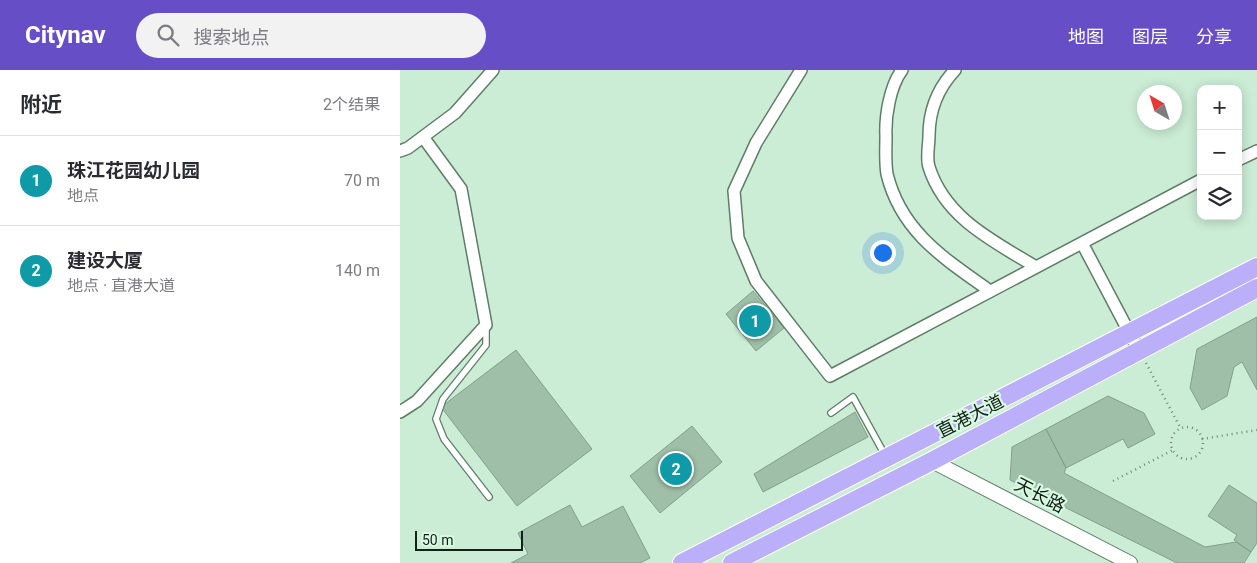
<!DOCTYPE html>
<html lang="zh">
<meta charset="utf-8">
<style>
:root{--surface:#fff;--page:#f2f2f3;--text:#2b2b33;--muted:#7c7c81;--line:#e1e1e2;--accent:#664ec7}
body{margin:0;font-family:Roboto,"Noto Sans SC",sans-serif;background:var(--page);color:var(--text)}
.controls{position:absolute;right:15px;top:15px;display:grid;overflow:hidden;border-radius:10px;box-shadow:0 2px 12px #0003}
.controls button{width:45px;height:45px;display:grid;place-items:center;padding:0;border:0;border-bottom:1px solid var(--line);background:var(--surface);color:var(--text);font:25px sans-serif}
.compass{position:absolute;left:737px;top:15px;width:45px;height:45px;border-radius:50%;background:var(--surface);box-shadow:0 2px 12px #0003;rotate:321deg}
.scale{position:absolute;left:15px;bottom:12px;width:108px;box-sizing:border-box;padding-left:5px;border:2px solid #142018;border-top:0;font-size:14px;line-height:18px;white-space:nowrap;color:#142018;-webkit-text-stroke:4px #d8fae2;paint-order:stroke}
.you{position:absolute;left:482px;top:182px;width:18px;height:18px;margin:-12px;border:4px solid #fff;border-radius:50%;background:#1a73e8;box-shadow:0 0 0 8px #1a73e833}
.badge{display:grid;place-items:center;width:32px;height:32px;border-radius:50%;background:var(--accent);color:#fff;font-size:16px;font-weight:700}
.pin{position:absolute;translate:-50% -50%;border:2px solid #fff;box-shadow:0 1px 5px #0006}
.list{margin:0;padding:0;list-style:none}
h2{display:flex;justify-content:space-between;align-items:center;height:65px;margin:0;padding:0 20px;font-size:21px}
h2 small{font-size:16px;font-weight:400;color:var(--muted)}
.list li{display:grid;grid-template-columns:32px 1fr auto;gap:15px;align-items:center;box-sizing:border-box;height:90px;padding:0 20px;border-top:1px solid var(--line)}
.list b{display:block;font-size:19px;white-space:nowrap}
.list p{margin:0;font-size:16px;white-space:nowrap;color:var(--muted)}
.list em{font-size:16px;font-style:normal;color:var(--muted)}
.icon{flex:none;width:28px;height:28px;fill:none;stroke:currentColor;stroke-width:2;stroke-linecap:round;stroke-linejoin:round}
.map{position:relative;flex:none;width:857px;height:493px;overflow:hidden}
header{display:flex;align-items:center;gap:30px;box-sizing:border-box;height:70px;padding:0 25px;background:var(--accent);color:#fff}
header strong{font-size:24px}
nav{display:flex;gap:28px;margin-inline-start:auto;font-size:18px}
.search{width:350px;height:45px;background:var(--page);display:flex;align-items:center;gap:12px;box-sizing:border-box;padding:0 18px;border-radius:28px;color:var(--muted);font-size:19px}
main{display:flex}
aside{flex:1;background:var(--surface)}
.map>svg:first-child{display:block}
</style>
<header>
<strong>Citynav</strong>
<div class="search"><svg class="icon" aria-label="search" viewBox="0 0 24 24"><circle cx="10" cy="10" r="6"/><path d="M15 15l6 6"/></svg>搜索地点</div>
<nav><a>地图</a><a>图层</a><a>分享</a></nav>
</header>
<main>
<aside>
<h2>附近<small>2个结果</small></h2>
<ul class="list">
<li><span class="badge" style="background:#0f9aa8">1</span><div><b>珠江花园幼儿园</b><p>地点</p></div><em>70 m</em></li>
<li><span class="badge" style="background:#0f9aa8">2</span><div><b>建设大厦</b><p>地点 · 直港大道</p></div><em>140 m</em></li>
</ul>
</aside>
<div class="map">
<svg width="857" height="493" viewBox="0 0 857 493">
<rect width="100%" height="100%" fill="#cbecd5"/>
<path fill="#9fbfa8" stroke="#82a18b" d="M353,221L384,258L356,281L326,244Z
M857,247V320L842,292L834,297L827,326L802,340L790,318L797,279Z
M116,280L192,379L117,436L41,337Z
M708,326L744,343L755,364L728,378L723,369L666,398L646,359Z
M455,342L468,367L363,422L354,404Z
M292,356L322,392L260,443L230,406Z
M646,359L666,398L664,403L805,477L836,472L851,482L844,493H777L610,410L612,377Z
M829,415L857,433V473L851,482L834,470L837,465L808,446Z
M170,435L182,457L223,436L250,488L240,493H111L128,484L118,463Z"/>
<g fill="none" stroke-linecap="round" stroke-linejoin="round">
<defs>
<path id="service" d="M86,257V275L43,329L36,349L44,369L89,427
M431,343L453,327L486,387"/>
<path id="minor" d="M401,0L356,73L334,121L338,168L356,211L430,306L801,110
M502,0C490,16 485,46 486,66C486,78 485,92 487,104C501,162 545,189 590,221
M555,0C538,18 529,41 529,66C529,75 526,88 529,97C545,148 593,171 636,197
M0,81L8,78L55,43L93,0
M838,90L857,81
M682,173L739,281
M0,342L17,331L86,255L61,119L23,67"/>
<path id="tertiary" d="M532,391L730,493"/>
<path id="primary" d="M282,493L857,197
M332,493L532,391L857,218"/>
</defs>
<use href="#service" stroke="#5f7d69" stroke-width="8"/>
<use href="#minor" stroke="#5f7d69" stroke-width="14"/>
<use href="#tertiary" stroke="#5f7d69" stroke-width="16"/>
<use href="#primary" stroke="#fff" stroke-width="20"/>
<path stroke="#73897a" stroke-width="2.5" stroke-dasharray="1 4" stroke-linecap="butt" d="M746,293L781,359
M771 373a16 16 0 1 1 32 0a16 16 0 1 1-32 0Z
M802,369L857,360
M713,411L773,380"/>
<use href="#service" stroke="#fff" stroke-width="5.5"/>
<use href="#minor" stroke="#fff" stroke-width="11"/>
<use href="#tertiary" stroke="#fff" stroke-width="14"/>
<use href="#primary" stroke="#baaff8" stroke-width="18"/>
</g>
<g text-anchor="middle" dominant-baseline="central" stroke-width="4.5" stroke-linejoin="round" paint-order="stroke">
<g font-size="18" fill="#142018" stroke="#d8fae2">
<text transform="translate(570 346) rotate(-27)">直港大道</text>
<text transform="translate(640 425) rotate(27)">天长路</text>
</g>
</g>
</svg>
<div class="controls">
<button>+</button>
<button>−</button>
<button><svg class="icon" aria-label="layers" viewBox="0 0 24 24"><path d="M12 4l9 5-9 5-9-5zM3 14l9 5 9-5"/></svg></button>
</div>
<svg class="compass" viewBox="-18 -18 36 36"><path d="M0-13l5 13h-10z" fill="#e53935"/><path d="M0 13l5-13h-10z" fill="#7c7c81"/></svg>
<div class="scale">50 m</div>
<div class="you"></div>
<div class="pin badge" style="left:355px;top:251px;background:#0f9aa8">1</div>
<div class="pin badge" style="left:276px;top:399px;background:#0f9aa8">2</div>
</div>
</main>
